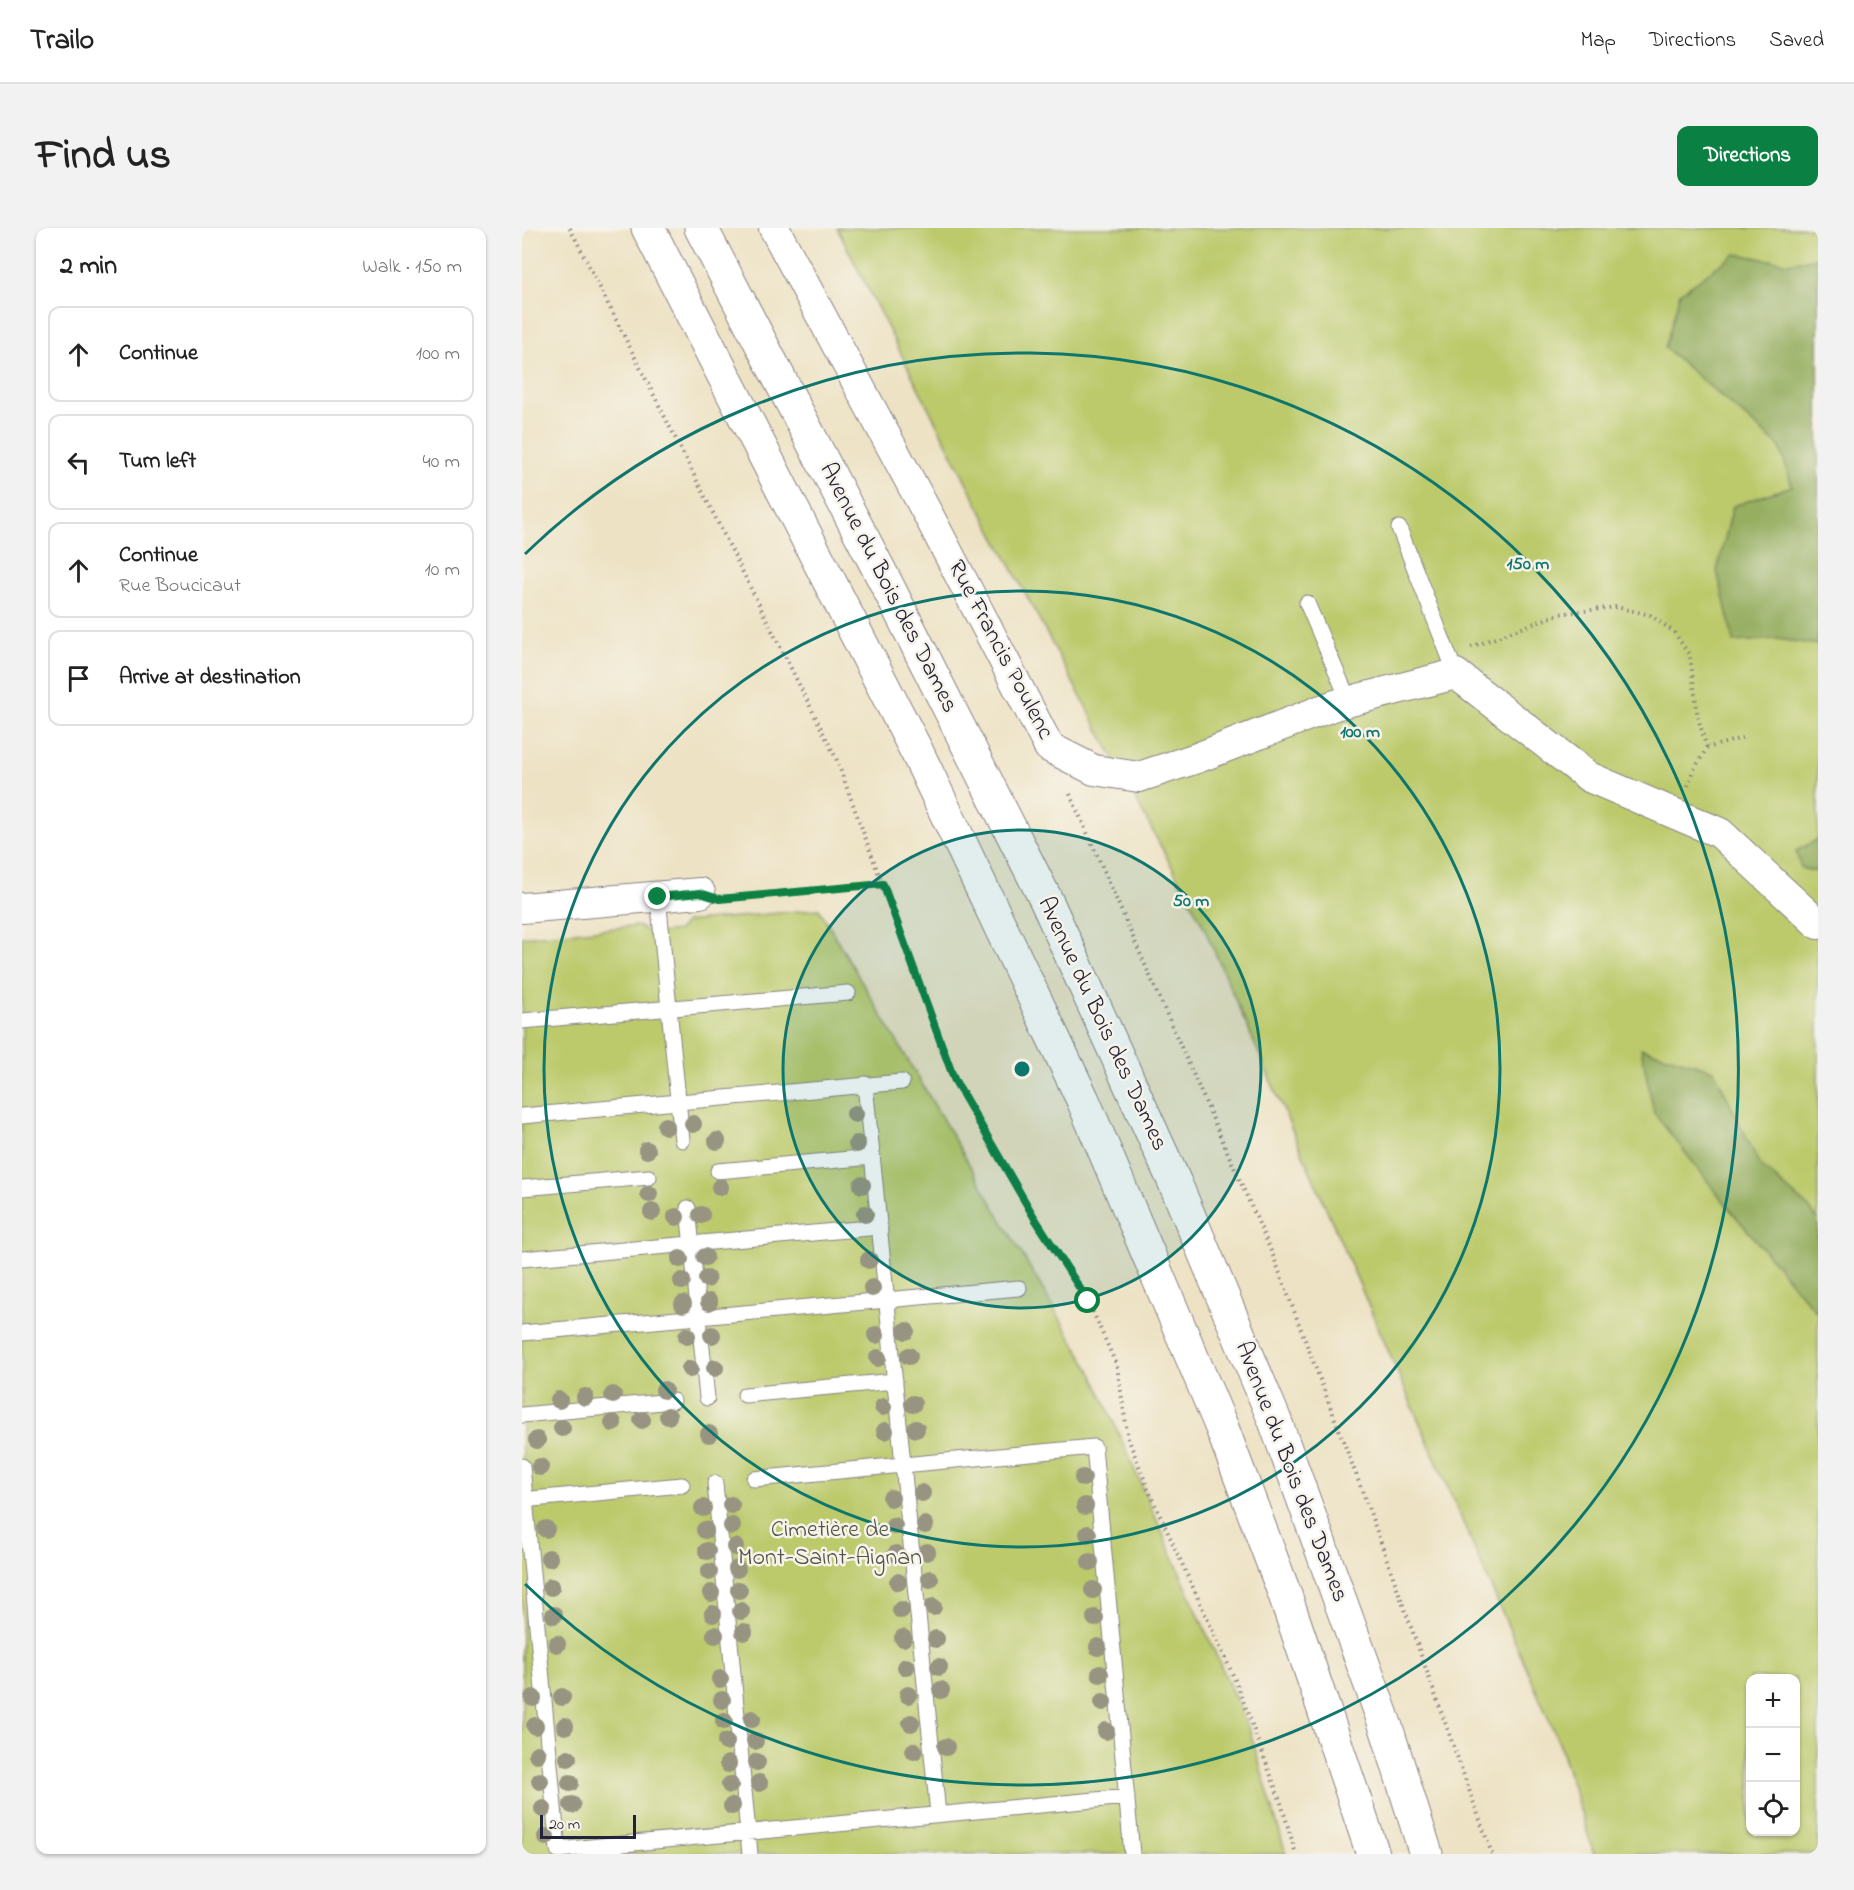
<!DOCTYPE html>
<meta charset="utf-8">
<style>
:root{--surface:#fff;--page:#f2f2f2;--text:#222;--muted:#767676;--line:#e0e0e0;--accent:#0b8043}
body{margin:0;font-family:"Indie Flower",sans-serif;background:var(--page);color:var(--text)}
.controls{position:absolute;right:18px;bottom:18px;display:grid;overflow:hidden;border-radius:12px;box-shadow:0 2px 4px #0004}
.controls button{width:54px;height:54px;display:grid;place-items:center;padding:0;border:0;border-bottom:2px solid var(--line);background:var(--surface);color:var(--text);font:30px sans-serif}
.scale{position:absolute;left:18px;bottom:15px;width:96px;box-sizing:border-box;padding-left:6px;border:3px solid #22223b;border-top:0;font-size:16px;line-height:21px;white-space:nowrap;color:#22223b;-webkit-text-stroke:4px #f7f3e8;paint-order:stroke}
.stop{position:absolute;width:18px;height:18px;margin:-14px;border:4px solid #0b8043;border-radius:50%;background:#fff}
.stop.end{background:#0b8043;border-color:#fff;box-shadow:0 2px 6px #0008}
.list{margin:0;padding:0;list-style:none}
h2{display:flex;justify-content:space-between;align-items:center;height:78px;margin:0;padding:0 24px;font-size:26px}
h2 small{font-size:20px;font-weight:400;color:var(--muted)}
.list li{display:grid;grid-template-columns:39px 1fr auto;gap:18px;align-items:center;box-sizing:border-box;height:96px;margin:0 12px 12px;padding:0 12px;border:2px solid var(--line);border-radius:12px}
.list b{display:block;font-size:22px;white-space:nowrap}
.list p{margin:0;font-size:20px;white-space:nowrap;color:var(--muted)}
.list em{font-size:20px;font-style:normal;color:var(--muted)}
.icon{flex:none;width:33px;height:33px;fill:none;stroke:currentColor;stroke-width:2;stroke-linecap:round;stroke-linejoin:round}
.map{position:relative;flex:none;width:1296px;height:1626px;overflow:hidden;border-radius:12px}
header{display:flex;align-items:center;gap:36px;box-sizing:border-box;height:84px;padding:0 30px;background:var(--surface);border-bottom:2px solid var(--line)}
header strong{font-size:28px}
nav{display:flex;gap:33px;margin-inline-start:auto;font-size:21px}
.intro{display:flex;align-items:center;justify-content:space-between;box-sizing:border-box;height:144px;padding:0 36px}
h1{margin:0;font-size:42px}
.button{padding:15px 27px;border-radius:12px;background:var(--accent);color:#fff;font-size:21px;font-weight:700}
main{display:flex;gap:36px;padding:0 36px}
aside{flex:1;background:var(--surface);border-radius:12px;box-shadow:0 2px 4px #0004}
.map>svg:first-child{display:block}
</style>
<header>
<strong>Trailo</strong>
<nav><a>Map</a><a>Directions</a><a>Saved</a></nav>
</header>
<div class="intro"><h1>Find us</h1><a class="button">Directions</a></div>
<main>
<aside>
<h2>2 min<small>Walk · 150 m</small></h2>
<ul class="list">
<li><svg class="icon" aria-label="ahead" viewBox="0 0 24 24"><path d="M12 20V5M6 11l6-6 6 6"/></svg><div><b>Continue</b></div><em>100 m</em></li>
<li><svg class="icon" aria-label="left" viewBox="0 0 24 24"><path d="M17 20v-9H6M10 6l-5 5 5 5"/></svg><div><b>Turn left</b></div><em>40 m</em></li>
<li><svg class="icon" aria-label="ahead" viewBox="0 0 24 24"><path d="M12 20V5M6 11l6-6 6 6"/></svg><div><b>Continue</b><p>Rue Boucicaut</p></div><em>10 m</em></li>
<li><svg class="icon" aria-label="arrive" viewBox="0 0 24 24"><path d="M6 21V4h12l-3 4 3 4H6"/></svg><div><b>Arrive at destination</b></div></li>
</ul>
</aside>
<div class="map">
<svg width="1296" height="1626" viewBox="0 0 1296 1626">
<rect width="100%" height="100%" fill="#f7f3e8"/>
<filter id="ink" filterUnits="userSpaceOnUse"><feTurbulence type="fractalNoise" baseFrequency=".0167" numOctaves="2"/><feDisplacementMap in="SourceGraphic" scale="12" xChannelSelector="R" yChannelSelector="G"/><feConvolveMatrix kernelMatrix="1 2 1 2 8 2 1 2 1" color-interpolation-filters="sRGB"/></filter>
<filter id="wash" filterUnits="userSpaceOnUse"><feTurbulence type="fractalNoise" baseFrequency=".008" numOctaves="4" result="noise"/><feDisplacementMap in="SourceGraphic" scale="24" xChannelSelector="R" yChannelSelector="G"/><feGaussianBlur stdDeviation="1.35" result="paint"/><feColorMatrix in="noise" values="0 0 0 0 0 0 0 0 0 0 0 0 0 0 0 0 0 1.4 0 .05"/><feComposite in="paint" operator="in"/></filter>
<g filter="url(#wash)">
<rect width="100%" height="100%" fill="#ede2c4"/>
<path fill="#bcca6c" stroke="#6f7654" stroke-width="1.5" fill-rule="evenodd" d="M315,0H1296V1626H1072L1037,1515L681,697L456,277ZM1228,1450H1274V1604H1228Z
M297,681L570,1145L728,1504L764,1626H0V709L115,698C134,708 136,705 156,703L164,694Z"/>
<path fill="#95ae60" stroke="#5c684e" stroke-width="1.5" d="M1213,26L1266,35L1296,30V417L1255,411L1212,414L1195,343L1211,278L1270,258L1258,219L1143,120L1158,65Z
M1296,611V644L1279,640L1274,623Z
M1119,820L1192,842L1238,937L1287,980L1296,992V1086L1210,984L1132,885Z"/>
</g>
<g filter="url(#ink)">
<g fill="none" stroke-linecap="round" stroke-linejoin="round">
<defs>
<path id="service" d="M877,300L934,446
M785,375L827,473
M136,669L160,912
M0,793L326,765
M343,856L416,1586
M0,888L380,854
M196,943L350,929
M0,960L127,949
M166,980L185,1170
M0,1031L358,999
M0,1105L497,1060
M223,1167L373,1153
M0,1187L151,1173
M0,1238L36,1622L605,1569
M232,1251L572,1219L610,1626
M193,1255L228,1626
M0,1272L160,1257"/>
<path id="minor" d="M252,0L409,292L527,519L572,542L617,549L675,530L813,477L934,446L1067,549L1198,605L1296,696
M0,680L178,665"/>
<path id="trunk" d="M126,0L395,524L561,872L700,1200L763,1367L851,1626
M179,0L365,357L524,672L653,955L753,1193L864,1499L904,1626"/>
</defs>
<use href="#service" stroke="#888280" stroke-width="17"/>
<use href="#minor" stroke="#888280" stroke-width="32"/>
<use href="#trunk" stroke="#888280" stroke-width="35"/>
<path stroke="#888280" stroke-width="4" stroke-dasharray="1.5 4.5" stroke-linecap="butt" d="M48,0L314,530L432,851L512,989L566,1073L595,1138L606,1210L626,1261L715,1456L759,1575L774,1626
M949,419L1037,386L1094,379L1128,387L1152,404L1168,428L1176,490L1185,520
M1166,558L1170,545L1185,520L1220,510
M548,566L752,1030L844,1273L970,1626
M206,670L361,656"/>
<use href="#service" stroke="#fff" stroke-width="15"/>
<use href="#minor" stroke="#fff" stroke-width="30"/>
<use href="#trunk" stroke="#fff" stroke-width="33"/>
</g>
<g fill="#979481">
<circle cx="333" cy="886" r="9"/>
<circle cx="171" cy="896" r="9"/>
<circle cx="144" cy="898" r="9"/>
<circle cx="195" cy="913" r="9"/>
<circle cx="335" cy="916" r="9"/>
<circle cx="125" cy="922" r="9"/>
<circle cx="340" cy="957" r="9"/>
<circle cx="198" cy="959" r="9"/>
<circle cx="127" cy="966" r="9"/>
<circle cx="130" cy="984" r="9"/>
<circle cx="343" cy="986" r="9"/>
<circle cx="179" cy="987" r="9"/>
<circle cx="154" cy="989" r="9"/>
<circle cx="183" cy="1029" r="9"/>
<circle cx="158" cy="1031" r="9"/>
<circle cx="347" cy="1032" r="9"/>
<circle cx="185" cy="1051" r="9"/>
<circle cx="160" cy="1053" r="9"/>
<circle cx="350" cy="1060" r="9"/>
<circle cx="187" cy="1074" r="9"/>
<circle cx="161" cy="1076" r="9"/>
<circle cx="384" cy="1103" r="9"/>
<circle cx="190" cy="1107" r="9"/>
<circle cx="354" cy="1107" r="9"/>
<circle cx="165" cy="1108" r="9"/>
<circle cx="387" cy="1128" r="9"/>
<circle cx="356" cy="1130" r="9"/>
<circle cx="193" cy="1140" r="9"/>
<circle cx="168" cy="1141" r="9"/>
<circle cx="142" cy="1162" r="9"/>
<circle cx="91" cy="1167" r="9"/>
<circle cx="63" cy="1169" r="9"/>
<circle cx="37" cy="1172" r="9"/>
<circle cx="391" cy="1176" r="9"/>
<circle cx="361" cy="1179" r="9"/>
<circle cx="146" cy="1188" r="9"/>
<circle cx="120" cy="1192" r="9"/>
<circle cx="91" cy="1195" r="9"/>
<circle cx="40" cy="1200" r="9"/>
<circle cx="394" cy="1201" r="9"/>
<circle cx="363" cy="1203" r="9"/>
<circle cx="187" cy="1206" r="9"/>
<circle cx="15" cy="1212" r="9"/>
<circle cx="18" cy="1239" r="9"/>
<circle cx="561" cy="1250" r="9"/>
<circle cx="400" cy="1265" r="9"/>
<circle cx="369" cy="1270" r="9"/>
<circle cx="209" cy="1277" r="9"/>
<circle cx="563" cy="1278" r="9"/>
<circle cx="181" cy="1280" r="9"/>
<circle cx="403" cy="1297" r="9"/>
<circle cx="210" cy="1298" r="9"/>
<circle cx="372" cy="1298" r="9"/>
<circle cx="24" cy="1301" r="9"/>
<circle cx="183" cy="1302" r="9"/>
<circle cx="566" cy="1306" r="9"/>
<circle cx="213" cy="1319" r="9"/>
<circle cx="185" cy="1323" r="9"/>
<circle cx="405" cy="1324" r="9"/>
<circle cx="374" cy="1326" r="9"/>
<circle cx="27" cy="1330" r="9"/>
<circle cx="568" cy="1334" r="9"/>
<circle cx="215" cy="1341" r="9"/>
<circle cx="187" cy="1344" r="9"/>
<circle cx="408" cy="1351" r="9"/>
<circle cx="376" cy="1354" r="9"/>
<circle cx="29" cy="1359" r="9"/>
<circle cx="217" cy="1362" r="9"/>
<circle cx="571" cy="1362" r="9"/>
<circle cx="189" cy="1365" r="9"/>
<circle cx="411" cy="1379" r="9"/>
<circle cx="379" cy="1382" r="9"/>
<circle cx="219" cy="1383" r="9"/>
<circle cx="191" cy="1386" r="9"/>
<circle cx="32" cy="1387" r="9"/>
<circle cx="573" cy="1390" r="9"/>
<circle cx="222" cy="1404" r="9"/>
<circle cx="193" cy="1407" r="9"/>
<circle cx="381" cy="1410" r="9"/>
<circle cx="414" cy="1411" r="9"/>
<circle cx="35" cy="1416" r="9"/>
<circle cx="576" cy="1419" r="9"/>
<circle cx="384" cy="1439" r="9"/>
<circle cx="417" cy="1439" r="9"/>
<circle cx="578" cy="1446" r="9"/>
<circle cx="198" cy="1451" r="9"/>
<circle cx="419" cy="1462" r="9"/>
<circle cx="386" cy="1467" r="9"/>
<circle cx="40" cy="1469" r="9"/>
<circle cx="11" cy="1470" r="9"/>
<circle cx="200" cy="1472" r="9"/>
<circle cx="581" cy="1474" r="9"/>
<circle cx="230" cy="1491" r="9"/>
<circle cx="202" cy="1493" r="9"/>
<circle cx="389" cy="1495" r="9"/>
<circle cx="13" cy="1498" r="9"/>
<circle cx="43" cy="1498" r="9"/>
<circle cx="584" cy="1503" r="9"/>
<circle cx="233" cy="1513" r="9"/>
<circle cx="204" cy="1514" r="9"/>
<circle cx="424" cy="1519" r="9"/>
<circle cx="392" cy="1523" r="9"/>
<circle cx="15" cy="1526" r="9"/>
<circle cx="46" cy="1530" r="9"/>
<circle cx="235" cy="1534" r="9"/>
<circle cx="206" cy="1536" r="9"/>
<circle cx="18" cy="1553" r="9"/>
<circle cx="48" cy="1555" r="9"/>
<circle cx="237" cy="1555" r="9"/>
<circle cx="208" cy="1557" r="9"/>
<circle cx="50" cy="1577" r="9"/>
<circle cx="210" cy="1578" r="9"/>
<circle cx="21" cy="1581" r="9"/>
<circle cx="24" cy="1609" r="9"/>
</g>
</g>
<g fill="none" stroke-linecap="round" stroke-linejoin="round" filter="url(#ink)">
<path stroke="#0b8043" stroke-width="8" d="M136,669L178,665L197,671L361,656L432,851L512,989L566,1073"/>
</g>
<circle cx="500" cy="841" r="239" fill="#0f766e" fill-opacity=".12"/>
<g fill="none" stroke="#0f766e" stroke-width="3">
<circle cx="500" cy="841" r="239"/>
<circle cx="500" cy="841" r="478"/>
<path d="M3 326A716 716 0 1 1 3 1356"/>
</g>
<g text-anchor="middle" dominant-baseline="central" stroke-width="5" stroke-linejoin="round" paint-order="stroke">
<g font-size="24" fill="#22223b" stroke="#f7f3e8">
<text transform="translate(366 360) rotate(63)">Avenue du Bois des Dames</text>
<text transform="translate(478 422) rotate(62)">Rue Francis Poulenc</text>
<text transform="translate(580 796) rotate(65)">Avenue du Bois des Dames</text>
<text transform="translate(769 1244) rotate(69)">Avenue du Bois des Dames</text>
</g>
<g font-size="24" fill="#50544a" stroke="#f7f3e8">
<text x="308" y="1302">Cimetière de<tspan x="308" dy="28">Mont-Saint-Aignan</tspan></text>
</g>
</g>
<circle cx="500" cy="841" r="9" fill="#0f766e" stroke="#f7f3e8" stroke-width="3"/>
<g font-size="18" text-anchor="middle" font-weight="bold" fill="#0f766e" stroke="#f7f3e8" stroke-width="5" stroke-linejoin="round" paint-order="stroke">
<text x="1006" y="341">150 m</text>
<text x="838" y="509">100 m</text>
<text x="669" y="678">50 m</text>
</g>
</svg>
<div class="controls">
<button>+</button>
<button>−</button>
<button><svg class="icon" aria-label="locate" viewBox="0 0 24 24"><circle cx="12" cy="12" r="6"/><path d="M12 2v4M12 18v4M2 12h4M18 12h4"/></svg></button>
</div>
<div class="scale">20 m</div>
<div class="stop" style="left:566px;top:1073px"></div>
<div class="stop end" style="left:136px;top:669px"></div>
</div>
</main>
